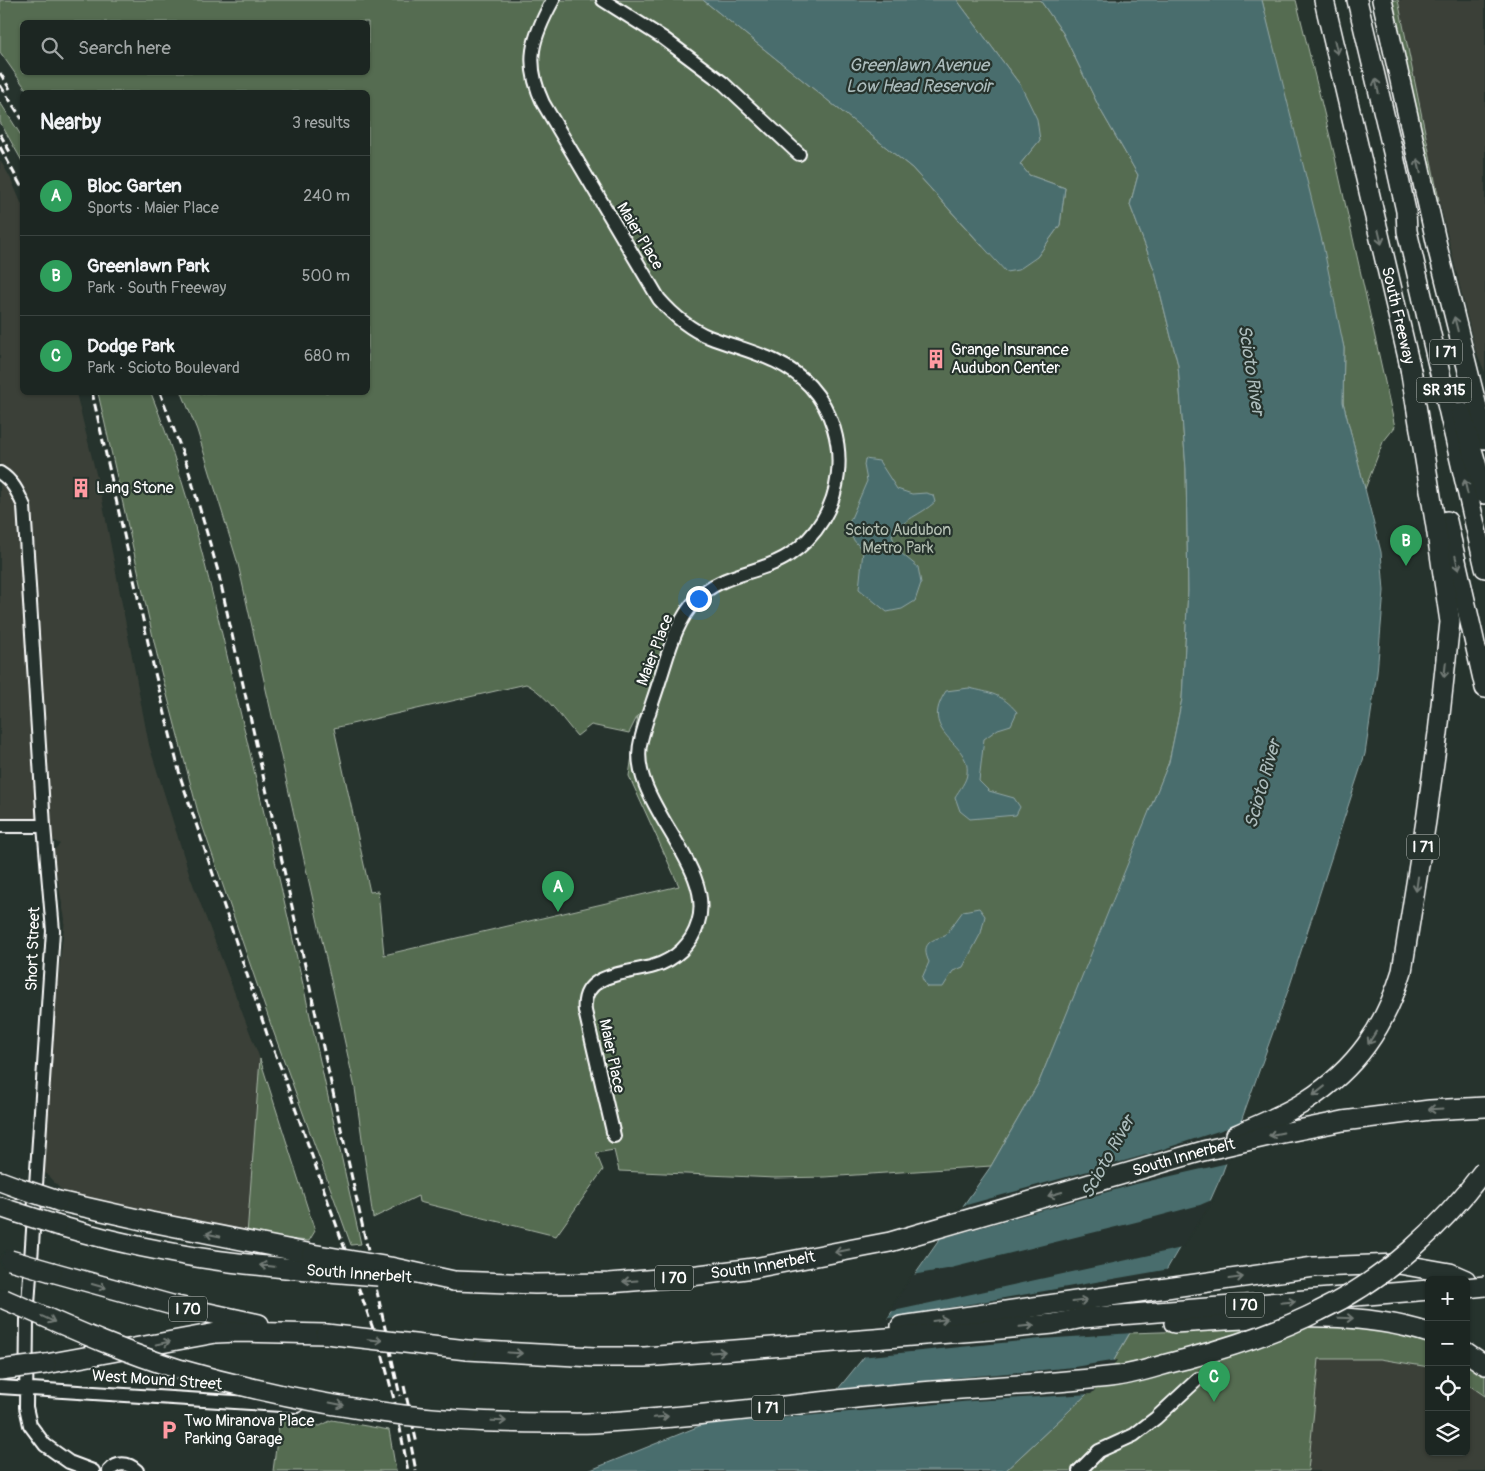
<!DOCTYPE html>
<meta charset="utf-8">
<style>
:root{--surface:#1c2622;--page:#252e2a;--text:#f1f3f6;--muted:#a0a5a5;--line:#3a4340;--accent:#bca0f2}
body{margin:0;font-family:Pangolin,sans-serif;background:var(--page);color:var(--text)}
.controls{position:absolute;right:15px;bottom:15px;display:grid;overflow:hidden;border-radius:8px;box-shadow:0 1px 4px #0004}
.controls button{width:45px;height:45px;display:grid;place-items:center;padding:0;border:0;border-bottom:1px solid var(--line);background:var(--surface);color:var(--text);font:25px sans-serif}
.you{position:absolute;left:698px;top:598px;width:18px;height:18px;margin:-12px;border:4px solid #fff;border-radius:50%;background:#1a73e8;box-shadow:0 0 0 8px #1a73e833}
.badge{display:grid;place-items:center;width:32px;height:32px;border-radius:50%;background:var(--accent);color:#fff;font-size:16px;font-weight:700}
.pin{position:absolute;translate:-50% -41px;filter:drop-shadow(0 1px 2px #0008)}
.pin::after{content:'';position:absolute;top:26px;width:18px;height:15px;background:inherit;clip-path:polygon(0 0,100% 0,50% 100%)}
.list{margin:0;padding:0;list-style:none}
h2{display:flex;justify-content:space-between;align-items:center;height:65px;margin:0;padding:0 20px;font-size:21px}
h2 small{font-size:16px;font-weight:400;color:var(--muted)}
.list li{display:grid;grid-template-columns:32px 1fr auto;gap:15px;align-items:center;box-sizing:border-box;height:80px;padding:0 20px;border-top:1px solid var(--line)}
.list b{display:block;font-size:19px;white-space:nowrap}
.list p{margin:0;font-size:16px;white-space:nowrap;color:var(--muted)}
.list em{font-size:16px;font-style:normal;color:var(--muted)}
.icon{flex:none;width:28px;height:28px;fill:none;stroke:currentColor;stroke-width:2;stroke-linecap:round;stroke-linejoin:round}
.map{position:relative;flex:none;width:1485px;height:1471px;overflow:hidden}
.search{position:absolute;background:var(--surface);box-shadow:0 1px 4px #0004;left:20px;top:20px;width:350px;height:55px;display:flex;align-items:center;gap:12px;box-sizing:border-box;padding:0 18px;border-radius:8px;color:var(--muted);font-size:19px}
.panel{position:absolute;background:var(--surface);box-shadow:0 1px 4px #0004;left:20px;top:90px;width:350px;height:305px;border-radius:8px}
.map>svg:first-child{display:block}
</style>
<div class="map">
<svg width="1485" height="1471" viewBox="0 0 1485 1471">
<rect width="100%" height="100%" fill="#26332d"/>
<filter id="ink" filterUnits="userSpaceOnUse"><feTurbulence type="fractalNoise" baseFrequency=".02" numOctaves="2"/><feDisplacementMap in="SourceGraphic" scale="10" xChannelSelector="R" yChannelSelector="G"/><feConvolveMatrix kernelMatrix="1 2 1 2 8 2 1 2 1" color-interpolation-filters="sRGB"/></filter>
<g filter="url(#ink)">
<path fill="#3a4138" d="M1398,0H1485V372L1475,349L1439,200Z
M0,160L10,177L22,205V392L76,393L101,494L149,745L191,879L260,1059L247,1235L65,1194L36,1163L65,919L52,852L60,844L21,825L0,827Z
M1318,1359H1380L1429,1367V1452H1466V1383L1485,1396V1471H1308Z"/>
<path fill="#556c51" stroke="#aab6a8" fill-rule="evenodd" d="M0,0H703L912,168L982,246L1037,257L1060,225L1065,188L1029,175L1020,164L1040,140L1021,86L957,0H1040L1063,33L1100,109L1138,175L1130,205L1155,272L1178,365L1186,469L1188,591L1182,699L1169,762L1120,885L1039,1082L991,1166L825,1177L775,1178L619,1171L614,1150L596,1153L603,1170L556,1236L419,1202L418,1196L373,1218L355,1088L238,564L197,430L182,393L368,392V92H28L0,52ZM22,22H368V72H22ZM526,684C545,693 563,720 577,736L591,725L629,733L638,715L629,776L679,886L384,955L378,891L370,892L334,728Z
M1262,0H1296L1334,153L1395,427L1383,442L1365,489L1343,402L1344,348Z
M1381,0H1398L1439,200L1423,208Z
M0,102L22,137V161L0,122Z
M98,393H151C194,501 217,615 244,728C285,899 322,1072 361,1244L351,1245L271,1025L199,816L160,668Z
M260,1059L315,1231L309,1241L247,1235Z
M1321,1325L1384,1329L1429,1343V1367L1380,1359H1319L1308,1471H1005L1103,1379L1130,1333L1282,1328Z
M1466,1362L1485,1376V1396L1466,1383Z
M280,1417L320,1426L332,1420L389,1430L396,1471H273Z"/>
<path fill="#496d6d" stroke="#92a7a7" d="M703,0H957L1021,86L1037,119L1040,140L1020,164L1029,175L1065,188L1060,225L1037,257L1018,270L1006,272L912,168Z
M1040,0H1262L1323,245L1344,348L1343,402L1381,552L1384,591L1377,673L1365,754L1290,985L1222,1174L1210,1201L1178,1250L1103,1379L1005,1471H588L707,1423L825,1405L864,1357L914,1276L991,1166L1039,1082L1169,762L1182,699L1188,591L1186,469L1178,365L1155,272L1130,205L1138,175L1100,109L1063,33Z
M865,459L879,461L897,489L912,494L926,493L933,495L935,502C921,515 903,519 892,535L896,549L918,567L921,583L915,601L902,609L887,612L859,589L863,551L852,538L849,523L867,481L864,465Z
M969,688C991,693 1002,694 1017,712L1011,725L998,729L984,739L979,781L989,791L1014,798L1020,807L1016,815L970,819L960,811L955,797C959,790 967,781 967,773C971,741 917,735 946,691Z
M979,908L985,916L981,933L963,967L953,971L943,987H927L922,978L929,962C921,945 929,940 945,936L963,911Z"/>
<path fill="#26332d" d="M1243,1123L1228,1163L1136,1184L936,1240L959,1207L1142,1156Z
M1214,1199L1182,1248L889,1312L912,1275L947,1269L1140,1221L1200,1205Z
M1170,1269L1154,1297L1048,1312L1150,1302L1133,1333L1041,1339L860,1357L884,1319Z
M1117,1360L1105,1380L1091,1394L972,1401L691,1426L707,1420L824,1403L835,1389L1074,1367Z"/>
<g fill="none" stroke-linecap="round" stroke-linejoin="round">
<defs>
<path id="minor" d="M553,0C532,38 524,62 543,103L659,299C673,315 689,329 709,337C745,351 783,357 810,386C855,436 846,518 789,555C761,574 720,573 697,599C676,621 669,651 660,679C654,699 646,719 641,740C625,800 717,865 698,923C692,944 675,960 654,966C628,974 580,972 585,1011L614,1136
M603,0L663,38L723,83L799,154
M0,473C13,481 18,493 24,506L44,826L53,931L27,1320L26,1407L30,1425L45,1445L69,1462L93,1471
M0,826H44
M0,1387L297,1406
M109,1471C117,1462 128,1462 137,1471
M1079,1471L1099,1451L1134,1435L1156,1418L1198,1379"/>
<g id="highway">
<path id="s1" d="M1324,0L1412,375"/>
<path d="M1357,0L1393,152L1406,211L1407,231L1485,568"/>
<path d="M1382,0L1438,250L1485,439"/>
<path d="M1461,412L1485,494"/>
<path d="M1447,521L1485,688"/>
<path d="M1236,1135C1259,1124 1285,1115 1306,1101C1356,1069 1385,1027 1402,971L1426,821L1438,733L1450,622L1436,527L1409,362"/>
<path d="M0,1181L19,1188"/>
<path d="M58,1201L151,1222L312,1254"/>
<path d="M0,1207L18,1213"/>
<path d="M56,1225C93,1236 130,1245 168,1252C217,1262 266,1266 316,1271"/>
<path d="M52,1272L172,1305L259,1324"/>
<path id="s2" d="M454,1281L535,1284L609,1283L683,1277L754,1268L890,1242L1203,1151L1273,1135L1343,1121L1430,1110L1485,1107"/>
<path d="M1174,1323C1258,1319 1348,1307 1429,1333"/>
<path d="M901,1326L1314,1267L1399,1264L1450,1273L1466,1280"/>
<path d="M467,1350L594,1357H645L1001,1329L1053,1324L1083,1318L1429,1290"/>
<path d="M1466,1352L1485,1365"/>
<path d="M46,1364L216,1333L238,1332L326,1334"/>
</g>
</defs>
<use href="#minor" stroke="#fff" stroke-width="16"/>
<use href="#highway" stroke="#fff" stroke-width="22"/>
<use href="#minor" stroke="#26332d" stroke-width="12"/>
<use href="#highway" stroke="#26332d" stroke-width="19"/>
<path stroke="#fff" stroke-width="3" stroke-dasharray="8 4" stroke-linecap="butt" d="M0,73L10,89
M0,85L22,119
M0,134L10,152
M0,147L22,188
M92,392L154,669L181,779L267,1034L281,1068L383,1357L396,1407L408,1471
M160,392L187,465L218,571L400,1396
M404,1386L417,1444
M409,1435L416,1471"/>
<defs>
<path id="highway-bridge" d="M19,1188L58,1201
M18,1213L56,1225
M312,1254L390,1267L454,1281
M10,1260L52,1272
M316,1271L378,1276
M1466,1288L1485,1286
M4,1299C61,1324 119,1351 179,1369C251,1390 329,1406 403,1415C452,1421 502,1423 552,1423C570,1423 589,1424 607,1422C694,1417 780,1406 866,1397C949,1388 1034,1386 1117,1376C1140,1373 1163,1364 1186,1359C1231,1347 1277,1332 1319,1311C1385,1280 1442,1227 1485,1169
M326,1334L467,1350
M0,1370L46,1364"/>
</defs>
<use href="#highway-bridge" stroke="#fff" stroke-width="22" stroke-linecap="butt"/>
<use href="#highway-bridge" stroke="#26332d" stroke-width="19"/>
</g>
<defs><path id="oneway-shaft" d="M-6 0H5M1.5-3L5.5 0L1.5 3" fill="none" stroke-width="1.6" stroke-linecap="round" stroke-linejoin="round" transform="scale(1.25)"/></defs>
<g stroke="#727a76">
<use href="#oneway-shaft" transform="translate(1336 47) rotate(77)"/>
<use href="#oneway-shaft" transform="translate(1377 86) rotate(-103)"/>
<use href="#oneway-shaft" transform="translate(1419 166) rotate(-103)"/>
<use href="#oneway-shaft" transform="translate(1380 237) rotate(77)"/>
<use href="#oneway-shaft" transform="translate(1456 324) rotate(-104)"/>
<use href="#oneway-shaft" transform="translate(1466 487) rotate(-103)"/>
<use href="#oneway-shaft" transform="translate(1457 563) rotate(77)"/>
<use href="#oneway-shaft" transform="translate(1445 670) rotate(96)"/>
<use href="#oneway-shaft" transform="translate(1417 884) rotate(98)"/>
<use href="#oneway-shaft" transform="translate(1372 1038) rotate(122)"/>
<use href="#oneway-shaft" transform="translate(1319 1091) rotate(142)"/>
<use href="#oneway-shaft" transform="translate(1436 1109) rotate(177)"/>
<use href="#oneway-shaft" transform="translate(1276 1134) rotate(168)"/>
<use href="#oneway-shaft" transform="translate(1055 1194) rotate(164)"/>
<use href="#oneway-shaft" transform="translate(213 1235) rotate(-168)"/>
<use href="#oneway-shaft" transform="translate(842 1251) rotate(169)"/>
<use href="#oneway-shaft" transform="translate(267 1266) rotate(-174)"/>
<use href="#oneway-shaft" transform="translate(1236 1278) rotate(-8)"/>
<use href="#oneway-shaft" transform="translate(630 1281) rotate(176)"/>
<use href="#oneway-shaft" transform="translate(99 1286) rotate(16)"/>
<use href="#oneway-shaft" transform="translate(1080 1301) rotate(-8)"/>
<use href="#oneway-shaft" transform="translate(1288 1302) rotate(-5)"/>
<use href="#oneway-shaft" transform="translate(1346 1318) rotate(2)"/>
<use href="#oneway-shaft" transform="translate(48 1319) rotate(24)"/>
<use href="#oneway-shaft" transform="translate(940 1320) rotate(-8)"/>
<use href="#oneway-shaft" transform="translate(1027 1326) rotate(-6)"/>
<use href="#oneway-shaft" transform="translate(375 1340) rotate(6)"/>
<use href="#oneway-shaft" transform="translate(163 1343) rotate(-11)"/>
<use href="#oneway-shaft" transform="translate(718 1352) rotate(-4)"/>
<use href="#oneway-shaft" transform="translate(515 1353) rotate(3)"/>
<use href="#oneway-shaft" transform="translate(337 1404) rotate(11)"/>
<use href="#oneway-shaft" transform="translate(661 1417) rotate(-5)"/>
<use href="#oneway-shaft" transform="translate(499 1421) rotate(2)"/>
</g>
</g>
<defs>
<symbol id="building-bare" viewBox="-9 -9 18 18"><path d="M-4-6H4V6H1V3H-1V6H-4ZM-2.5-4.3h1.7v1.8h-1.7ZM.8-4.3h1.7v1.8H.8ZM-2.5-1h1.7V.8h-1.7ZM.8-1h1.7V.8H.8Z" fill="#ff9aa2" stroke="#26332d" stroke-width="2.5" paint-order="stroke"/></symbol>
<symbol id="parking-bare" viewBox="-9 -9 18 18"><path d="M-3.5-5.5H1a3.5 3.5 0 0 1 0 7H-1V5.5H-3.5ZM-1-3.4V-.6H.8a1.4 1.4 0 0 0 0-2.8Z" fill="#ff9aa2" stroke="#26332d" stroke-width="2.5" paint-order="stroke"/></symbol>
</defs>
<g fill-rule="evenodd">
<use href="#building-bare" x="922" y="345" width="28" height="28"/>
<use href="#building-bare" x="67" y="474" width="28" height="28"/>
<use href="#parking-bare" x="155" y="1416" width="28" height="28"/>
</g>
<g text-anchor="middle" dominant-baseline="central" stroke-width="4.5" stroke-linejoin="round" paint-order="stroke">
<g fill="#26332d" stroke="#bec2c0" stroke-width="1">
<rect x="1430" y="339.5" width="32" height="25" rx="4"/>
<rect x="1416.5" y="377.5" width="55" height="25" rx="4"/>
<rect x="1407" y="834.5" width="32" height="25" rx="4"/>
<rect x="655" y="1265.5" width="38" height="25" rx="4"/>
<rect x="1226" y="1292.5" width="38" height="25" rx="4"/>
<rect x="169" y="1296.5" width="38" height="25" rx="4"/>
<rect x="752" y="1395.5" width="32" height="25" rx="4"/>
</g>
<g font-size="15" font-weight="bold" fill="#fff">
<text x="1446" y="352">I 71</text>
<text x="1444" y="390">SR 315</text>
<text x="1423" y="847">I 71</text>
<text x="674" y="1278">I 70</text>
<text x="1245" y="1305">I 70</text>
<text x="188" y="1309">I 70</text>
<text x="768" y="1408">I 71</text>
</g>
<g font-size="16" fill="#fff" stroke="#26332d">
<text transform="translate(640 236) rotate(59)">Maier Place</text>
<text stroke="none"><textPath href="#s1" startOffset="324">South Freeway</textPath></text>
<text transform="translate(655 650) rotate(-69)">Maier Place</text>
<text transform="translate(33 949) rotate(-88)">Short Street</text>
<text transform="translate(612 1056) rotate(78)">Maier Place</text>
<text stroke="none"><textPath href="#s2" startOffset="745">South Innerbelt</textPath></text>
<text stroke="none"><textPath href="#s2" startOffset="310">South Innerbelt</textPath></text>
<text transform="translate(359 1274) rotate(4)">South Innerbelt</text>
<text transform="translate(157 1380) rotate(4)">West Mound Street</text>
</g>
<g font-size="16" fill="#fff" stroke="#26332d" text-anchor="start">
<text x="951" y="350">Grange Insurance<tspan x="951" dy="18">Audubon Center</tspan></text>
<text x="96" y="488">Lang Stone</text>
<text x="184" y="1421">Two Miranova Place<tspan x="184" dy="18">Parking Garage</tspan></text>
</g>
<g font-size="16" fill="#b2bdb1" stroke="#26332d">
<text x="898" y="530">Scioto Audubon<tspan x="898" dy="18">Metro Park</tspan></text>
</g>
<g font-size="18" font-style="italic" fill="#adbdbd" stroke="#26332d">
<text x="919" y="65">Greenlawn Avenue<tspan x="919" dy="21">Low Head Reservoir</tspan></text>
<text transform="translate(1251 370) rotate(81)">Scioto River</text>
<text transform="translate(1263 784) rotate(-74)">Scioto River</text>
<text transform="translate(1108 1157) rotate(-61)">Scioto River</text>
</g>
</g>
</svg>
<div class="controls">
<button>+</button>
<button>−</button>
<button><svg class="icon" aria-label="locate" viewBox="0 0 24 24"><circle cx="12" cy="12" r="6"/><path d="M12 2v4M12 18v4M2 12h4M18 12h4"/></svg></button>
<button><svg class="icon" aria-label="layers" viewBox="0 0 24 24"><path d="M12 4l9 5-9 5-9-5zM3 14l9 5 9-5"/></svg></button>
</div>
<div class="you"></div>
<div class="pin badge" style="left:558px;top:912px;background:#2e9e5b">A</div>
<div class="pin badge" style="left:1406px;top:566px;background:#2e9e5b">B</div>
<div class="pin badge" style="left:1214px;top:1402px;background:#2e9e5b">C</div>
<div class="search"><svg class="icon" aria-label="search" viewBox="0 0 24 24"><circle cx="10" cy="10" r="6"/><path d="M15 15l6 6"/></svg>Search here</div>
<section class="panel">
<h2>Nearby<small>3 results</small></h2>
<ul class="list">
<li><span class="badge" style="background:#2e9e5b">A</span><div><b>Bloc Garten</b><p>Sports · Maier Place</p></div><em>240 m</em></li>
<li><span class="badge" style="background:#2e9e5b">B</span><div><b>Greenlawn Park</b><p>Park · South Freeway</p></div><em>500 m</em></li>
<li><span class="badge" style="background:#2e9e5b">C</span><div><b>Dodge Park</b><p>Park · Scioto Boulevard</p></div><em>680 m</em></li>
</ul>
</section>
</div>
